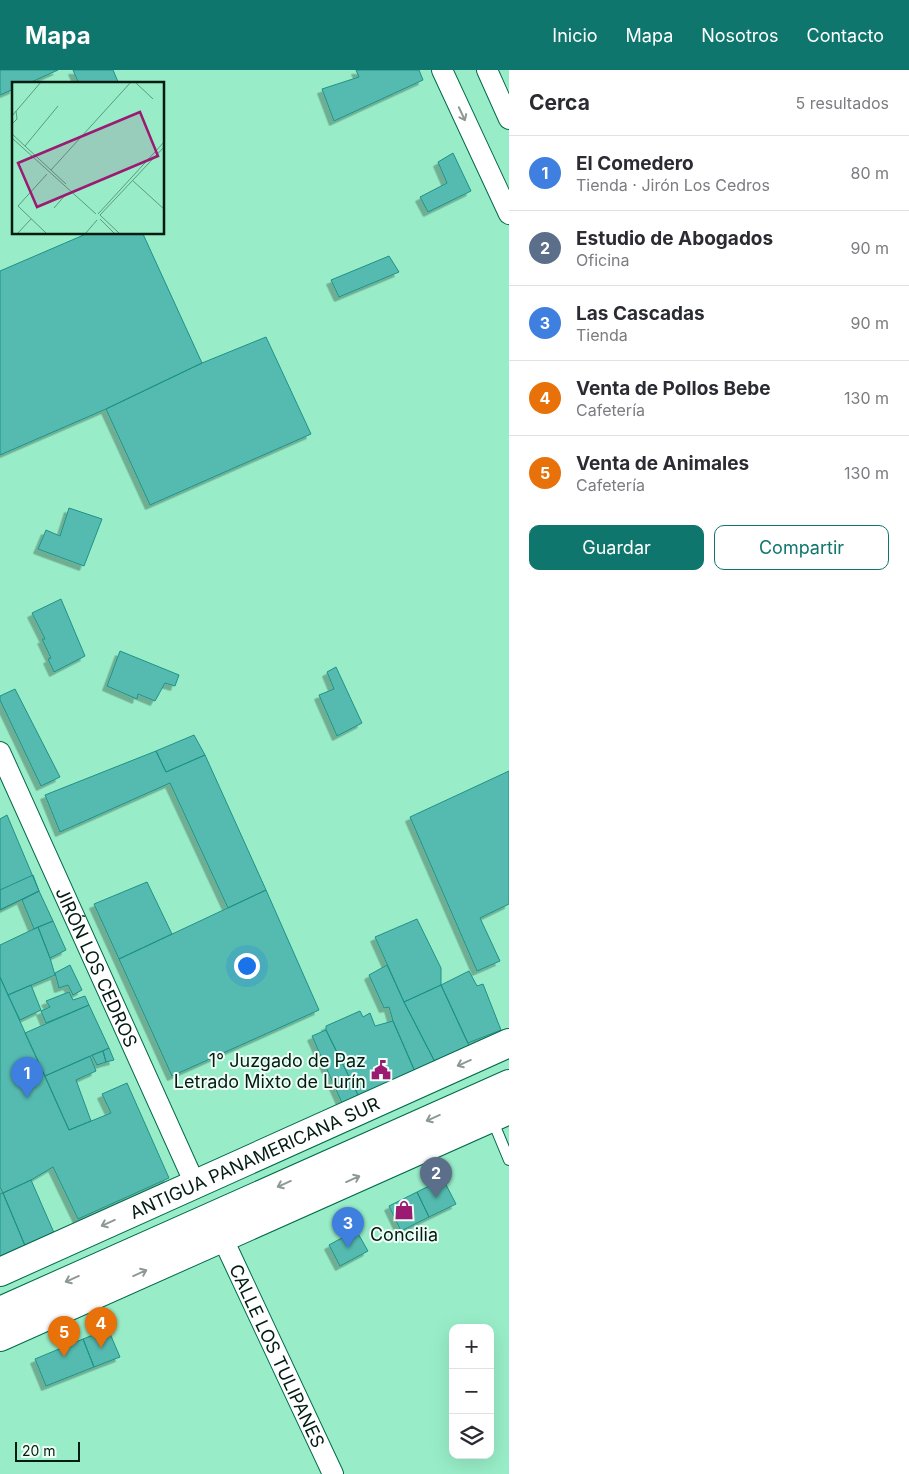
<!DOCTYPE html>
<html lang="es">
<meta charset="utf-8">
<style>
:root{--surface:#fff;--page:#f2f2f3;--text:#2b2b33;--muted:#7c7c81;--line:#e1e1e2;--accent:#0f766e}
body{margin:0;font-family:Inter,sans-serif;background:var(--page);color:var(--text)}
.controls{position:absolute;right:15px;bottom:15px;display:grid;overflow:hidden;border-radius:10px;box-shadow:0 5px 20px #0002}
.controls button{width:45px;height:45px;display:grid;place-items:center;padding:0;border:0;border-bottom:1px solid var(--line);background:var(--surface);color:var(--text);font:25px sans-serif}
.scale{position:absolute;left:15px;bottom:12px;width:65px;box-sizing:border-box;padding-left:5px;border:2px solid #021c12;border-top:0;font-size:14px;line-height:18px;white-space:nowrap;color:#021c12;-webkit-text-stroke:4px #eefef6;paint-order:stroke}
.you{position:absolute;left:246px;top:895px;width:18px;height:18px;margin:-12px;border:4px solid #fff;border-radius:50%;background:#1a73e8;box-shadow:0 0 0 8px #1a73e833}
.badge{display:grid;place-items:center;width:32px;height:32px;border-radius:50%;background:var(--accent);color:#fff;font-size:16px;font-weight:700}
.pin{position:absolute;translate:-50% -41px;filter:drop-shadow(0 1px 2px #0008)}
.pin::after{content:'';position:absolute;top:26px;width:18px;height:15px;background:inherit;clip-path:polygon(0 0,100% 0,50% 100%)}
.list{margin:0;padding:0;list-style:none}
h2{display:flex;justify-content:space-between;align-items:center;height:65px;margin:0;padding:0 20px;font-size:21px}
h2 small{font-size:16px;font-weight:400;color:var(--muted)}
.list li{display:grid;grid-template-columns:32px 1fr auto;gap:15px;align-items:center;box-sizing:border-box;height:75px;padding:0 20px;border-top:1px solid var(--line)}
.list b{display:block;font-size:19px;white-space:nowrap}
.list p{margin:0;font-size:16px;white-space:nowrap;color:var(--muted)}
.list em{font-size:16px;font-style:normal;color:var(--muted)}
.actions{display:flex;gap:10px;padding:15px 20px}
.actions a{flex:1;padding:11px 0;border:1px solid var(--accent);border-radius:10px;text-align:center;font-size:18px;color:var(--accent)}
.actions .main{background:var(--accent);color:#fff}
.icon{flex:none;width:28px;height:28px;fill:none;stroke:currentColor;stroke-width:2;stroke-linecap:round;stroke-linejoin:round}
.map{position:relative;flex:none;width:509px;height:1404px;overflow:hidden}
header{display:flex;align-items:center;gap:30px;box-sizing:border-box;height:70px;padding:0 25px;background:var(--accent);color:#fff}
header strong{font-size:24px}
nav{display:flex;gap:28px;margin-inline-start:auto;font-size:18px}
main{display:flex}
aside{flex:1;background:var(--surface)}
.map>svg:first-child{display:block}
</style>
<header>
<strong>Mapa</strong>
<nav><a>Inicio</a><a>Mapa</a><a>Nosotros</a><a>Contacto</a></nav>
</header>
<main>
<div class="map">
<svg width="509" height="1404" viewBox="0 0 509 1404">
<defs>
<filter id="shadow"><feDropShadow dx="-4.5" dy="4.5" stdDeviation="0" flood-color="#0004"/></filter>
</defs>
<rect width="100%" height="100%" fill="#98edc8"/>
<path fill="#54bbb0" stroke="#1f9186" filter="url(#shadow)" d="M0,0H58L27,14H14V19L0,25Z
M73,0H113L119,14H79Z
M356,0H419L423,10L334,51L322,19L359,7Z
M453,83L471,121L428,142L420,127L447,113L438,92Z
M86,164H143L202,293L106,339L0,385V201Z
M389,186L399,202L339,227L331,210Z
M266,267L311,364L150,435L106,339L202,293Z
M69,438L102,449L84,496L38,479L46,460L60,466Z
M61,529L85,586L54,602L48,589L51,588L42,569H45L32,543Z
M120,581L179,605L175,616L165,613L155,631L138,624L137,629L107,616Z
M336,597L362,653L337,666L319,625L334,619L327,602Z
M15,619L60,707L41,716L0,630V626Z
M194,665L205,685L166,702L156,681Z
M156,681L166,702L205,685L266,820L228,838L170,713L60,762L45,725Z
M509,701V834L480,848L500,891L477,901L410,747Z
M7,745L39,821L0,840V749Z
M33,805L39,821L0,840V820Z
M147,812L172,864L119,889L94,834Z
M266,820L319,940L172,1006L119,889Z
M39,821L53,851L34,859L22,830Z
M417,849L441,898V915L404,932L375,867Z
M53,851L66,880L50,888L38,857Z
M38,857L50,888L55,905L8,925L0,907V875Z
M70,895L82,920L73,925L68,915L59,918L55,903Z
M387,895L404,932L436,994L416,1004L393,951L389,937L384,938L369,905Z
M469,901L477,916L483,914L501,960L468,973L441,915Z
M0,907L69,1060L111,1043L102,1024L127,1013L169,1108L78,1149L53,1097L31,1110L3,1123L0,1117Z
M31,915L41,940L20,950L8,925Z
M441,915L470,978L436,994L404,932Z
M69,922L73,930L85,926L89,935L46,953L41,941L50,937L46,931Z
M89,935L109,978L45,1006L25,963Z
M360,941L363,947L370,943L375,956L393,951L416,1004L361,1031L326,960V956Z
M326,960L358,1025L342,1033L312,966Z
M109,978L114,990L106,992L103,981Z
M103,981L106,992L97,995L92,985Z
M90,986L96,1001L76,1010L91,1051L69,1060L45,1006Z
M443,1109L456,1134L429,1147L417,1122Z
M31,1110L55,1165L26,1178L3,1123Z
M417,1122L429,1147L401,1161L389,1136Z
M3,1123L26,1178L0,1188V1124Z
M356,1160L368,1181L340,1196L329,1175Z
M108,1259L120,1287L94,1297L83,1269Z
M83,1269L94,1297L46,1316L35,1289Z"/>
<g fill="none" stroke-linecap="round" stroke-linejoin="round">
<defs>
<path id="lane" d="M492,1049L509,1090"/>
<g id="street">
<path d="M442,0L509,144"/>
<path d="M487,0L509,49"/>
<path id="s1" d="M0,682L195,1114"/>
<path id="s2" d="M222,1167L333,1404"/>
</g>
<g id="secondary">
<path id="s3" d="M0,1202L509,973"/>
</g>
<path id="primary" d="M0,1241L509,1014
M0,1267L509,1040"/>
</defs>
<use href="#lane" stroke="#00694a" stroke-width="12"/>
<use href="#street" stroke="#00694a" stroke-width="22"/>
<use href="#secondary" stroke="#00694a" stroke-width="30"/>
<use href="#primary" stroke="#00694a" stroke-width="30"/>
<use href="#lane" stroke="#fff" stroke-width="10"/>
<use href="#street" stroke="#fff" stroke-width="20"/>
<use href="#secondary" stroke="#fff" stroke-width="28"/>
<use href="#primary" stroke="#fff" stroke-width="28"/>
</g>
<defs><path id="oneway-shaft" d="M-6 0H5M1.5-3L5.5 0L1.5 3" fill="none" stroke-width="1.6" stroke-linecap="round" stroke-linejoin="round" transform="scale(1.25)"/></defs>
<g stroke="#8d9994">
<use href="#oneway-shaft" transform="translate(462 44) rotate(65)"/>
<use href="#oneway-shaft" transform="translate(464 993) rotate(156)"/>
<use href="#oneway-shaft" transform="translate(433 1048) rotate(156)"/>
<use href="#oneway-shaft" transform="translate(353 1109) rotate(-24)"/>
<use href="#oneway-shaft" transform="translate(284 1114) rotate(156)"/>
<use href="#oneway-shaft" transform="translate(108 1153) rotate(156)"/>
<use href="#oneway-shaft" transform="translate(140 1203) rotate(-24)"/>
<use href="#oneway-shaft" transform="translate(72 1209) rotate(156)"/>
</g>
<defs>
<symbol id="civic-bare" viewBox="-9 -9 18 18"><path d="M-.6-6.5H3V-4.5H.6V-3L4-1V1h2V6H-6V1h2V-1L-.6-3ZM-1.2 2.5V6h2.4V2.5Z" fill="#9a1b71" stroke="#eefef6" stroke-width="2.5" paint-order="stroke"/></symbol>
<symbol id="shop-bare" viewBox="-9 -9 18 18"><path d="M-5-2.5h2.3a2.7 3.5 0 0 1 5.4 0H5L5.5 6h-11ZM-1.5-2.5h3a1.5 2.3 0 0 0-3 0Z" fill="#9a1b71" stroke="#eefef6" stroke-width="2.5" paint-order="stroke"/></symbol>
</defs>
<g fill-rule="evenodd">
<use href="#civic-bare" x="367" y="986" width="28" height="28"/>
<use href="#shop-bare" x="390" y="1126" width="28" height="28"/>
</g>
<g text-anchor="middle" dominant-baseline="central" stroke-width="4" stroke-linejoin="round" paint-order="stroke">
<g font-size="18" fill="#021c12" stroke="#eefef6">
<text stroke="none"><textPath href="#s1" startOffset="236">JIRÓN LOS CEDROS</textPath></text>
<text stroke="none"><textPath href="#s3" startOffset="279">ANTIGUA PANAMERICANA SUR</textPath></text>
<text stroke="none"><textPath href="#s2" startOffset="131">CALLE LOS TULIPANES</textPath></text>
</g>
<g font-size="18" fill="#021c12" stroke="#eefef6" text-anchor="end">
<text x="366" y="990">1° Juzgado de Paz<tspan x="366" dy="21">Letrado Mixto de Lurín</tspan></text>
<text x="404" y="1164" text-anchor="middle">Concilia</text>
</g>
</g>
<g transform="translate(12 12)">
<rect width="152" height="152" fill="#98edc8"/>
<path fill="none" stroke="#5c997f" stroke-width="1" d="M123,0L141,17M0,34L29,0M0,42L5,37L4,29M0,52L54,102M0,56L84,132M13,64L46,24M39,88L119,0M35,92L6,124L35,152M120,98L153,128M42,126L55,111M86,132L153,59M88,133L153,64M88,133L108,152M88,137L103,152M5,152L19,137M73,152L85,138"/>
<path fill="#9a1b71" fill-opacity="0.15" stroke="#9a1b71" stroke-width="2.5" d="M128,30L146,74L25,125L6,81Z"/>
<rect width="152" height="152" fill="none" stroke="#021c12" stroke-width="2.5"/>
</g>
</svg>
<div class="controls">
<button>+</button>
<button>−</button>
<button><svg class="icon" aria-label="layers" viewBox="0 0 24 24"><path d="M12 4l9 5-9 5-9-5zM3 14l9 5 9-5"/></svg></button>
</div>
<div class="scale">20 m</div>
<div class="you"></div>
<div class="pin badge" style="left:27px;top:1028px;background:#3f7fe0">1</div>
<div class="pin badge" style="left:436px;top:1128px;background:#5c6f8a">2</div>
<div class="pin badge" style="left:348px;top:1178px;background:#3f7fe0">3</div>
<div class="pin badge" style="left:101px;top:1278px;background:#e8710a">4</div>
<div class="pin badge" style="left:64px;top:1287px;background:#e8710a">5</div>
</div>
<aside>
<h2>Cerca<small>5 resultados</small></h2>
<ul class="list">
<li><span class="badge" style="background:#3f7fe0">1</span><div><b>El Comedero</b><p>Tienda · Jirón Los Cedros</p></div><em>80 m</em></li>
<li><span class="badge" style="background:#5c6f8a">2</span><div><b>Estudio de Abogados</b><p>Oficina</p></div><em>90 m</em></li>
<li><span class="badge" style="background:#3f7fe0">3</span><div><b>Las Cascadas</b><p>Tienda</p></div><em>90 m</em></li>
<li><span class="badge" style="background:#e8710a">4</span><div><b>Venta de Pollos Bebe</b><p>Cafetería</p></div><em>130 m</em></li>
<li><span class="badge" style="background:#e8710a">5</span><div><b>Venta de Animales</b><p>Cafetería</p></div><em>130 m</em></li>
</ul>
<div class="actions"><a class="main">Guardar</a><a>Compartir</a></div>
</aside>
</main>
